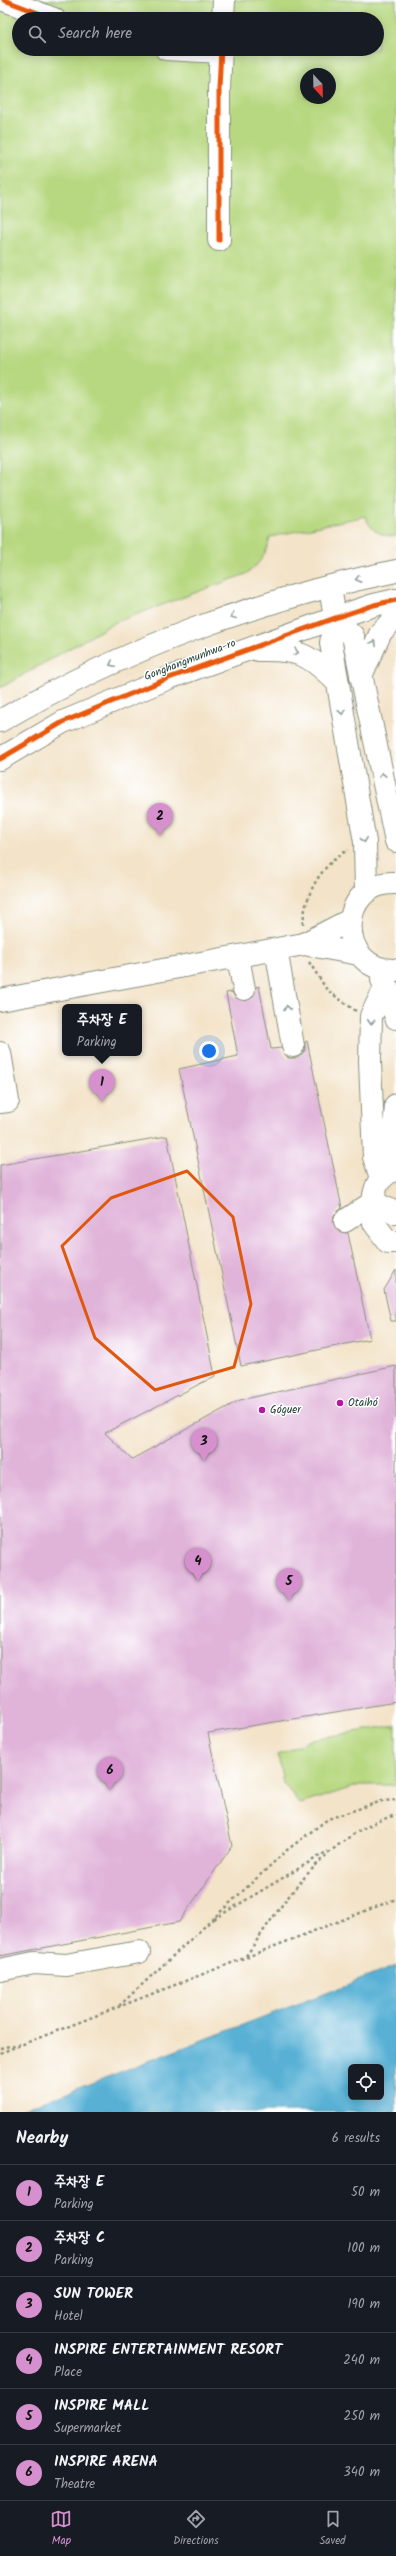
<!DOCTYPE html>
<meta charset="utf-8">
<style>
:root{--surface:#171b24;--page:#242831;--text:#f1f3f6;--muted:#9ea1a6;--line:#363941;--accent:#d690ce}
body{margin:0;font-family:Kalam,"Poor Story",sans-serif;background:var(--page);color:var(--text)}
.controls{position:absolute;right:12px;bottom:12px;display:grid;overflow:hidden;border-radius:6px;box-shadow:0 2px 10px #0003}
.controls button{width:36px;height:36px;display:grid;place-items:center;padding:0;border:0;border-bottom:1px solid var(--line);background:var(--surface);color:var(--text);font:20px sans-serif}
.compass{position:absolute;left:300px;top:68px;width:36px;height:36px;border-radius:50%;background:var(--surface);box-shadow:0 2px 10px #0003;rotate:158deg}
.you{position:absolute;left:209px;top:1051px;width:14px;height:14px;margin:-10px;border:3px solid #fff;border-radius:50%;background:#1a73e8;box-shadow:0 0 0 6px #1a73e833}
.badge{display:grid;place-items:center;width:26px;height:26px;border-radius:50%;background:var(--accent);color:#111;font-size:13px;font-weight:700}
.pin{position:absolute;translate:-50% -33px;filter:drop-shadow(0 1px 2px #0008)}
.pin::after{content:'';position:absolute;top:21px;width:14px;height:12px;background:inherit;clip-path:polygon(0 0,100% 0,50% 100%)}
.popup{position:absolute;left:62px;top:1004px;width:80px;height:52px;box-sizing:border-box;display:grid;place-content:center;border-radius:6px;background:var(--surface);filter:drop-shadow(0 1px 3px #0005);font-size:13px;white-space:nowrap;color:var(--muted)}
.popup b{font-size:15px;color:var(--text)}
.popup::after{content:'';position:absolute;left:50%;top:100%;margin-left:-8px;border:8px solid transparent;border-top-color:var(--surface)}
.list{margin:0;padding:0;list-style:none}
h2{display:flex;justify-content:space-between;align-items:center;height:52px;margin:0;padding:0 16px;font-size:17px}
h2 small{font-size:13px;font-weight:400;color:var(--muted)}
.list li{display:grid;grid-template-columns:26px 1fr auto;gap:12px;align-items:center;box-sizing:border-box;height:56px;padding:0 16px;border-top:1px solid var(--line)}
.list b{display:block;font-size:15px;white-space:nowrap}
.list p{margin:0;font-size:13px;white-space:nowrap;color:var(--muted)}
.list em{font-size:13px;font-style:normal;color:var(--muted)}
.icon{flex:none;width:22px;height:22px;fill:none;stroke:currentColor;stroke-width:2;stroke-linecap:round;stroke-linejoin:round}
.map{position:relative;flex:none;width:396px;height:2112px;overflow:hidden}
.search{position:absolute;background:var(--surface);box-shadow:0 2px 10px #0003;left:12px;right:12px;top:12px;height:44px;display:flex;align-items:center;gap:10px;box-sizing:border-box;padding:0 14px;border-radius:22px;color:var(--muted);font-size:15px}
.sheet{height:388px;background:var(--surface)}
nav{display:flex;justify-content:space-around;align-items:center;box-sizing:border-box;height:56px;border-top:1px solid var(--line);background:var(--surface);font-size:11px;color:var(--muted)}
nav a{display:grid;justify-items:center;gap:2px}
nav .on{color:var(--accent)}
.map>svg:first-child{display:block}
</style>
<div class="map">
<svg width="396" height="2112" viewBox="0 0 396 2112">
<rect width="100%" height="100%" fill="#fff"/>
<filter id="ink" filterUnits="userSpaceOnUse"><feTurbulence type="fractalNoise" baseFrequency=".025" numOctaves="2"/><feDisplacementMap in="SourceGraphic" scale="8" xChannelSelector="R" yChannelSelector="G"/><feConvolveMatrix kernelMatrix="1 2 1 2 8 2 1 2 1" color-interpolation-filters="sRGB"/></filter>
<filter id="wash" filterUnits="userSpaceOnUse"><feTurbulence type="fractalNoise" baseFrequency=".012" numOctaves="4" result="noise"/><feDisplacementMap in="SourceGraphic" scale="16" xChannelSelector="R" yChannelSelector="G"/><feGaussianBlur stdDeviation="0.9" result="paint"/><feColorMatrix in="noise" values="0 0 0 0 0 0 0 0 0 0 0 0 0 0 0 0 0 1.4 0 .05"/><feComposite in="paint" operator="in"/></filter>
<g filter="url(#wash)">
<rect width="100%" height="100%" fill="#f3e3c8"/>
<path fill="#b7d880" stroke="#6b8a5a" fill-rule="evenodd" d="M0,0H396V536C381,537 370,530 365,516L270,537C267,553 260,564 246,574L116,622L0,688ZM19,19H377V49H19ZM306,74H330V98H306Z
M396,1725V1785H360L300,1804L283,1783L278,1755L313,1739Z"/>
<path fill="#58b1d5" stroke="#3c7784" fill-rule="evenodd" d="M396,1966V2112H16ZM351,2067H381V2097H351Z"/>
<g id="blocks">
<path fill="#e0b3d9" d="M259,986L271,1049L281,1048L288,1058H296L305,1051V1042L307,1041L342,1208L334,1215L333,1222L339,1232L348,1233L370,1339L241,1366L179,1069L238,1056L226,993L232,992L235,997L246,1001L252,998L256,987Z
M167,1136L215,1376L105,1433L132,1459L240,1400L396,1366V1702L208,1733L232,1846L179,1922L0,1956V1165Z
M396,1270V1321H391L384,1290Z"/>
</g>
</g>
<g filter="url(#ink)">
<use href="#blocks" fill-opacity="0" stroke="#89907e" stroke-width="1"/>
<g fill="none" stroke-linecap="round" stroke-linejoin="round">
<defs>
<path id="minor" d="M4,0L54,19
M223,19L224,0
M166,49L221,52
M219,240V89L221,49
M330,587L335,618L331,643L365,842L366,892
M335,618L353,636L396,841
M258,650C299,649 309,654 338,683
M361,676L381,632L396,617
M0,721C122,650 258,599 396,571
M0,759L63,722L169,678L335,618L374,605L396,600
M396,883C336,880 335,972 396,970
M304,944L359,954
M276,949L293,1046
M238,957L244,989
M382,980L389,991L396,1018
M0,1000L304,944L350,920
M0,1053L8,1101L0,1102
M393,1170C378,1179 375,1185 373,1202L396,1213
M381,1176L394,1130L396,1105
M381,1178L374,1157L370,1062L371,1016L386,986
M373,1202L374,1223L388,1242H396
M345,1221L373,1202
M0,1970L34,1963L66,1965L139,1952"/>
</defs>
<use href="#minor" stroke="#89907e" stroke-width="24"/>
<path stroke="#89907e" stroke-width="2.5" stroke-dasharray="3 3" stroke-linecap="butt" d="M303,924C305,893 321,865 348,850
M309,962L327,990L356,1011
M214,1919L328,1851
M246,1956C285,1900 326,1835 396,1815
M119,2006L287,1850L328,1819L382,1801L396,1800
M0,2048L20,2044
M0,2053L396,1899"/>
<use href="#minor" stroke="#fff" stroke-width="22"/>
<defs>
<path id="cycleway" d="M4,0L54,19
M219,240V89L221,49
M0,759L63,722L169,678L335,618L374,605L396,600"/>
</defs>
<use href="#cycleway" stroke="#fff" stroke-width="8"/>
<use href="#cycleway" stroke="#e8590c" stroke-width="5"/>
</g>
<defs><path id="oneway-chevron" d="M-2-3.5L2.5 0L-2 3.5" fill="none" stroke-width="1.6" stroke-linecap="round" stroke-linejoin="round"/></defs>
<g stroke="#8f9e9a">
<use href="#oneway-chevron" transform="translate(358 579) rotate(166)"/>
<use href="#oneway-chevron" transform="translate(233 616) rotate(160)"/>
<use href="#oneway-chevron" transform="translate(374 643) rotate(-62)"/>
<use href="#oneway-chevron" transform="translate(296 652) rotate(15)"/>
<use href="#oneway-chevron" transform="translate(112 664) rotate(153)"/>
<use href="#oneway-chevron" transform="translate(342 712) rotate(80)"/>
<use href="#oneway-chevron" transform="translate(382 775) rotate(-102)"/>
<use href="#oneway-chevron" transform="translate(364 840) rotate(83)"/>
<use href="#oneway-chevron" transform="translate(287 1008) rotate(-100)"/>
<use href="#oneway-chevron" transform="translate(371 1022) rotate(94)"/>
</g>
</g>
<path fill="none" stroke="#de580e" stroke-width="3" stroke-linejoin="round" d="M187,1171L233,1217L251,1304L234,1367L155,1390L95,1338L62,1246L111,1198Z"/>
<g fill="#b5179e" stroke="#fff" stroke-width="1.5">
<circle cx="340" cy="1403" r="4"/>
<circle cx="262" cy="1410" r="4"/>
</g>
<g text-anchor="middle" dominant-baseline="central" stroke-width="3" stroke-linejoin="round" paint-order="stroke">
<g font-size="11" fill="#1f3d34" stroke="#fff">
<text transform="translate(190 660) rotate(-21)">Gonghangmunhwa-ro</text>
</g>
<g font-size="11" fill="#1f3d34" stroke="#fff" text-anchor="start">
<text x="348" y="1403">Otaihó</text>
<text x="270" y="1410">Góguer</text>
</g>
</g>
</svg>
<div class="controls">
<button><svg class="icon" aria-label="locate" viewBox="0 0 24 24"><circle cx="12" cy="12" r="6"/><path d="M12 2v4M12 18v4M2 12h4M18 12h4"/></svg></button>
</div>
<svg class="compass" viewBox="-18 -18 36 36"><path d="M0-13l5 13h-10z" fill="#e53935"/><path d="M0 13l5-13h-10z" fill="#9ea1a6"/></svg>
<div class="you"></div>
<div class="pin badge" style="left:102px;top:1102px">1</div>
<div class="popup"><b>주차장 E</b>Parking</div>
<div class="pin badge" style="left:160px;top:836px">2</div>
<div class="pin badge" style="left:204px;top:1461px">3</div>
<div class="pin badge" style="left:198px;top:1581px">4</div>
<div class="pin badge" style="left:289px;top:1601px">5</div>
<div class="pin badge" style="left:110px;top:1790px">6</div>
<div class="search"><svg class="icon" aria-label="search" viewBox="0 0 24 24"><circle cx="10" cy="10" r="6"/><path d="M15 15l6 6"/></svg>Search here</div>
</div>
<section class="sheet">
<h2>Nearby<small>6 results</small></h2>
<ul class="list">
<li><span class="badge">1</span><div><b>주차장 E</b><p>Parking</p></div><em>50 m</em></li>
<li><span class="badge">2</span><div><b>주차장 C</b><p>Parking</p></div><em>100 m</em></li>
<li><span class="badge">3</span><div><b>SUN TOWER</b><p>Hotel</p></div><em>190 m</em></li>
<li><span class="badge">4</span><div><b>INSPIRE ENTERTAINMENT RESORT</b><p>Place</p></div><em>240 m</em></li>
<li><span class="badge">5</span><div><b>INSPIRE MALL</b><p>Supermarket</p></div><em>250 m</em></li>
<li><span class="badge">6</span><div><b>INSPIRE ARENA</b><p>Theatre</p></div><em>340 m</em></li>
</ul>
</section>
<nav>
<a class="on"><svg class="icon" aria-label="map" viewBox="0 0 24 24"><path d="M3 6l6-2 6 2 6-2v14l-6 2-6-2-6 2zM9 4v14M15 6v14"/></svg>Map</a>
<a><svg class="icon" aria-label="directions" viewBox="0 0 24 24"><path d="M12 3l9 9-9 9-9-9zM9 14v-3h6M13 9l2 2-2 2"/></svg>Directions</a>
<a><svg class="icon" aria-label="saved" viewBox="0 0 24 24"><path d="M7 4h10v16l-5-4-5 4z"/></svg>Saved</a>
</nav>
